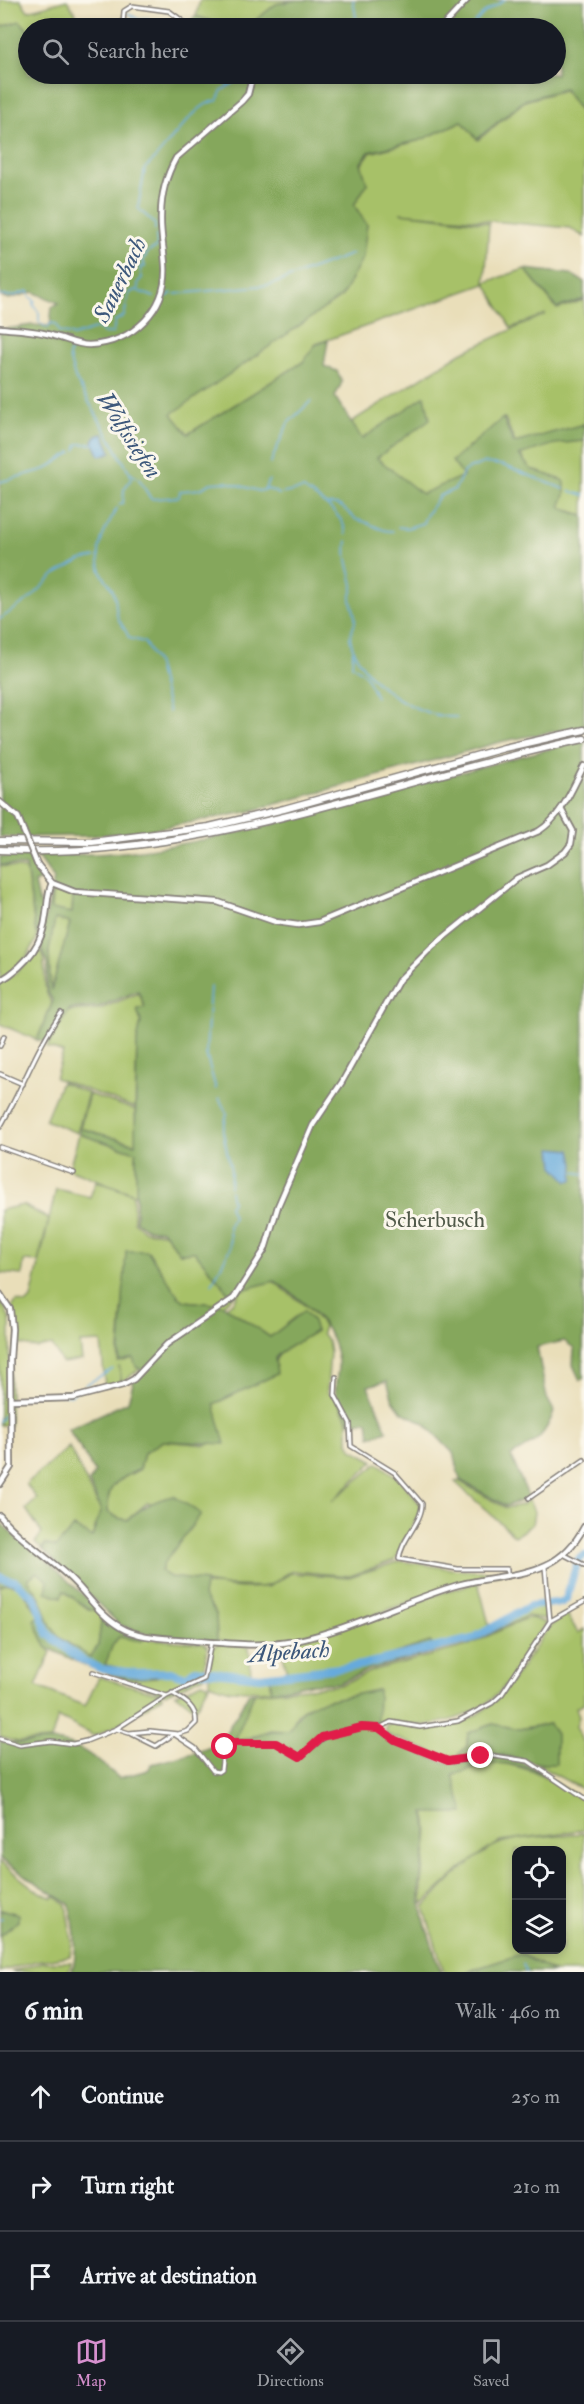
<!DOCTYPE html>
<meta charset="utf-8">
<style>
:root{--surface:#171b24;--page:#242831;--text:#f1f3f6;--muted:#9ea1a6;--line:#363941;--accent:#d690ce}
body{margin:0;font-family:"IM FELL Double Pica",serif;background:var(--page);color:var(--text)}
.controls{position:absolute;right:18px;bottom:18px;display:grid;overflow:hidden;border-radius:12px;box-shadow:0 3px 9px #0003}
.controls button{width:54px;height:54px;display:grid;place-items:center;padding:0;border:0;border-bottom:2px solid var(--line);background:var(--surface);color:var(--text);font:30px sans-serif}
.stop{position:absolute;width:18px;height:18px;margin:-14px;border:4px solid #e11d48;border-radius:50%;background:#fff}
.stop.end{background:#e11d48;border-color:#fff;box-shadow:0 2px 6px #0008}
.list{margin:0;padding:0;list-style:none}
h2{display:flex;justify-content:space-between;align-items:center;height:78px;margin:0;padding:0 24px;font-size:26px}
h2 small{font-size:20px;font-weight:400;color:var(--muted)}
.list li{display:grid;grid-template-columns:39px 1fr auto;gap:18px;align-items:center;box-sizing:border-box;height:90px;padding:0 24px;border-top:2px solid var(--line)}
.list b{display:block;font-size:22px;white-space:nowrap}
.list em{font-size:20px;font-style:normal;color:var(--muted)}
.icon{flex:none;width:33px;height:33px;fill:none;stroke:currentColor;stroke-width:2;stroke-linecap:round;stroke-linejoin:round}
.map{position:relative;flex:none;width:584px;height:1972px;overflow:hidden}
.search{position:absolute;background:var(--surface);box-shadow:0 3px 9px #0003;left:18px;right:18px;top:18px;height:66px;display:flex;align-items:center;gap:15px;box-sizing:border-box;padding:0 21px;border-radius:33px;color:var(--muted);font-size:22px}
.sheet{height:348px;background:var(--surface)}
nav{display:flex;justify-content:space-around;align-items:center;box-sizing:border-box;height:84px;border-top:2px solid var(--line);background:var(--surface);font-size:16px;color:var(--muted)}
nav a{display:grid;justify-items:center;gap:3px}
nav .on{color:var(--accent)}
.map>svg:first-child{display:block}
</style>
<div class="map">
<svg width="584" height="1972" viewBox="0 0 584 1972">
<rect width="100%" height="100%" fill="#fbf7ec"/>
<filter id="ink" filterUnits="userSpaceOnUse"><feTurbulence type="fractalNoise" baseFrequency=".0167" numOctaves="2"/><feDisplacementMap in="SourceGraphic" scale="12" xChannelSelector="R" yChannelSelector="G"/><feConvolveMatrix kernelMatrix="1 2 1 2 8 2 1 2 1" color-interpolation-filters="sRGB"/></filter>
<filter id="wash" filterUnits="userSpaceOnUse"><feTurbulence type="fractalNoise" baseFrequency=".008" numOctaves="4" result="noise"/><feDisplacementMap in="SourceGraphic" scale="24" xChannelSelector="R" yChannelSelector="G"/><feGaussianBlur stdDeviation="1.35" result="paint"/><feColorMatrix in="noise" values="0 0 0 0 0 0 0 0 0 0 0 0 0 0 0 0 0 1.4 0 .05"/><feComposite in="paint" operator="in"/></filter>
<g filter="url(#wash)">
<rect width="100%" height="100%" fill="#e9deb9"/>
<path fill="#a7c167" stroke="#647251" stroke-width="1.5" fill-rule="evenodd" d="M0,0H21L28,11L67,0L85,28L28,30L20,21L0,27Z
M200,0H297L276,4L246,28H230L196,16Z
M564,90L584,118V237L570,228L400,213L489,223L485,284L316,344L303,362L188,434L171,414L342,296L367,225L354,205L367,184L361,165L370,153L421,140L462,121L478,140L525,101Z
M525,269L557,309L584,300V516L561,507L541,490L509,476L524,459L520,455L505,418L465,450L481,490L430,499L335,432L461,353L546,314L511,328L486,284V282Z
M0,866L26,869L36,933L42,924C34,950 23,966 0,980Z
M58,891L73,897L72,913L50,909L52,894Z
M54,918L70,922L52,991H49V951Z
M38,947C51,965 38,984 52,1003L37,1040L0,1024V983L17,972Z
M139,993L145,1007L137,1009L141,1022L137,1041L135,1108L55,1078L63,1053L47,1047L68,1011L100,1009Z
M61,1082L88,1093L77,1133L45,1120Z
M89,1094L135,1110L136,1144L80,1128Z
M79,1134L136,1152L137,1195L69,1169Z
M96,1181L133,1194L134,1222L145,1231L164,1233L180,1253L195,1252L232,1297L223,1305L185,1301L179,1297L122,1310L118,1362L133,1358L140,1369L122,1382L119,1366L121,1383L105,1387L101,1342L80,1343L82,1360L62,1363L52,1345L37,1348L18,1344V1328L15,1325L12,1307L17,1301L26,1304L31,1299L56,1189L90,1197Z
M23,1205L49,1219L38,1262L24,1261L22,1275L0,1273V1210Z
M273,1281L308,1308L324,1326L322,1333L328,1341L330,1352L327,1392L336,1399L348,1421V1439L352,1449L374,1461L332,1501L378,1463L398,1478L421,1505L419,1513L395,1560L350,1576L293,1571C282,1574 277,1584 266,1586C236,1593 199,1580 170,1577L161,1572L164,1563L165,1498L156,1503H147L127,1520L118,1518L108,1512C106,1483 117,1481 140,1469L144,1453L163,1441L207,1445L214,1404L262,1380L281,1352L316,1331L304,1311L270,1337L226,1307L234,1301L241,1290Z
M0,1297L10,1320V1425H0Z
M69,1447L101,1511L92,1538L56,1547L43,1546V1550L35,1543L42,1533L26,1509L37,1499L26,1484Z
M459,1481L506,1508L521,1505L529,1500L534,1512L532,1525L515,1536L455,1482Z
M401,1561L452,1569L504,1573L463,1582L371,1616L295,1638L264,1643L217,1641L216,1614L202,1596L205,1585L268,1587L291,1573L349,1577Z
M36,1571L90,1610L95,1606L102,1615L98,1646L90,1658L60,1638L51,1626L41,1599L28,1579Z
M478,1582L490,1628L547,1601L546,1619L527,1616L467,1644L434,1652L436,1649L430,1642L354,1667L287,1673L281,1644L387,1614L441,1593Z
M6,1584L19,1585C26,1594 34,1603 39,1615C43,1627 41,1643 51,1652L36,1686L85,1706L99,1677L161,1694L162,1697L116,1726L94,1736L58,1717L51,1740L18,1742L0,1737V1587Z
M567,1614L578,1633L584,1629V1704L576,1708L579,1717L576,1726L584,1746V1790L537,1765L541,1766L549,1724L519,1729L492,1724L467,1738V1746L453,1760L386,1734V1727L392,1723C401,1725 410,1728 419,1729C478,1730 501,1698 531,1654C542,1637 549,1623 567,1614Z
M531,1618L546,1623C510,1679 498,1716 426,1725C407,1727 395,1716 377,1726V1690L306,1707L297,1714L293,1725L288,1731L270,1730L233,1743L254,1693L340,1685L374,1670L467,1646L524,1619Z
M119,1637L203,1643L207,1646L204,1676L166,1694L118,1677H157L162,1670H130L104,1665L113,1644Z
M217,1644L249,1646L251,1675L269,1676L271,1691L230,1690L209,1683L211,1649Z
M202,1682L209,1685L195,1709L176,1694Z
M496,1762C536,1769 550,1778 584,1800V1830L501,1841L462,1868L423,1904C417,1876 435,1832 424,1812L463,1813L452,1775Z
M584,1833V1972H554L521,1954L466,1972H444L424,1907C442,1888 479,1849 504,1842C529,1836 558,1836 584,1833ZM516,1850H562V1950H516Z
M0,1862L36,1890L52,1898L54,1895L66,1905L72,1941L70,1956L36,1961L0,1972V1936L18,1921L17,1914L0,1909Z
M43,1962H71L69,1972H11Z"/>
<path fill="#85a75c" stroke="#54644c" stroke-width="1.5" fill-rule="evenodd" d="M297,0H584V115L564,89L525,100L477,139L462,121L421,140L369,152L361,163L367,184L354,205L367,225L363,257L342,296L172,414L188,434L303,362L315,345L328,340L324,366L337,371L342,382L335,397L362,439L425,396L430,419L377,458L422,494L463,476L452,461L503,418L514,443L584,424V441L555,444L519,455L531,469L562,480L565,483V495L560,507L584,517V726L504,741L247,812L144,831L89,836L0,837V330L32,325L50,326L52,307L59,303L33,292L9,299L0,296V27L20,21L28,30V74H556V28H246L276,4Z
M196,16L230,28H182Z
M525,269L571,274L584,282V299L557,308Z
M584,741L583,1379L580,1380L573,1365L574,1348L564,1341L537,1347L547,1398L554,1411C545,1438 534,1443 511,1456L529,1498L506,1506L460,1480L453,1453L424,1423L402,1412L393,1400L387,1381L368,1386L387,1431L370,1437L368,1421L351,1423C347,1415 338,1404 336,1395C334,1384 339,1372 338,1362C334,1323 304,1302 275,1281L241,1290L232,1297L195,1252L180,1253L163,1231L147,1229L136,1221V1152L79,1134L80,1128L135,1144L137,1041L141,1022L137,1009L145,1007L138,991L99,1007L70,1009L48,1043L37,1040L53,1001L47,991V964L40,944L54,879L37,855C69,855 101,855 133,851C286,832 433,774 584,741ZM58,891L73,897L72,913L51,909L52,894ZM55,919L70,923L51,991L49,951Z
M29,856L41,880L34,883L38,900L44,909L42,924L36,934L26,866L0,865V857Z
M126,1251H148L179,1297L185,1301L223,1305L270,1337L304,1311L312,1320L316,1331L281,1352L275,1358L277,1374L214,1404L225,1444L163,1441L144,1453L140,1469C117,1481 106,1483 108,1512L118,1518L127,1520C143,1507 154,1500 174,1496L201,1514L164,1563L161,1571L170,1577L206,1581L203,1596L216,1614L217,1641L143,1633L120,1625L43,1550L45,1544L56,1547L74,1527L92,1537L101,1509L89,1482L95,1472L68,1429L128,1402L134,1379L142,1370L136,1367L133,1358L119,1362Z
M0,1522L16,1538L45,1559L95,1606L94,1610H90L64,1591L61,1597L46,1592L48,1581L37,1572L28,1579L41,1599L51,1626L60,1638L90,1657L98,1646L102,1615L115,1628L142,1637V1641L119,1637L113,1644L105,1665L130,1670H162L164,1675C117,1687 86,1665 46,1647L34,1620L39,1615L19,1585L6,1584L0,1587Z
M430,1642L436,1649L434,1652L370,1669L339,1683L310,1684L271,1691L269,1676L354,1667Z
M378,1690L377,1728C388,1741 439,1764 456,1763C464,1763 471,1759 479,1757C501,1753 527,1762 544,1774C503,1758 493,1762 453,1775L464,1813H424C433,1838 418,1868 420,1895C422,1921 434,1948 441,1972H72C78,1950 75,1925 69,1904L0,1859V1741C22,1746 30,1741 51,1741C80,1742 98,1761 119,1778L148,1770L152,1764L198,1752L220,1743L249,1693H254L234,1743L271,1731H288L301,1711L317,1702Z
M493,1724L519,1729L549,1724L556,1734V1764C535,1766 517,1756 495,1754C480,1752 467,1760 453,1760L467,1746L468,1733Z
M0,1909L18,1914V1921L0,1936Z
M521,1954L554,1972H466Z"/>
<path fill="#66aadc" stroke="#44668c" stroke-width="1.5" d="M103,434L111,452L100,456L93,441L97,436Z
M552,1148L571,1150L574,1164L573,1180L568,1181L554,1166Z"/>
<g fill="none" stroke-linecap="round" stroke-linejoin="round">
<path stroke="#66aadc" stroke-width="1.5" d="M353,0L356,17L354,28
M128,13L139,20L147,18L167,28
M470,28L485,12L505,0
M221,74L228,85
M155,230V224L138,208L145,168C161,157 196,99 217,101L222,90L249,74
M138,291L154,297
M175,294L270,285L352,254
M0,296H13L28,291L29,296L35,301L33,304L39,313V322L47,328L51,323L56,324L59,332L72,335
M161,300L172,293
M73,336L98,328L104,333H113L115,321L124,316L129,293L138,289V282L142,278L140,267H145L143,260L149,251L157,247L156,235
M71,346L69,357L75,378L130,473L139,479L151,499L179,497L180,491L200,489L211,483L227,482L259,491L268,489L279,494L304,489C320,501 345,514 346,535
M76,450L78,444H95
M270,464L288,423L311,401
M0,482L46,469L72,452
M264,490L269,480
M570,491L584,495
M119,504L123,503L124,489L131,479L130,473
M328,505C344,502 346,513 357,520C370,521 379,532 393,531
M117,508C107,526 93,548 101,571C103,578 110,583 113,591C117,600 115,609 118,618C121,625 127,631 129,638L144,642L156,662L169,712
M398,527L407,528L423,523C426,512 434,506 439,496L455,489L464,471L483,463L502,465L564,489
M347,541C344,558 350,569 353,585C354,590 350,594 351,598C351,606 356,613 355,621C355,626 350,633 350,638C357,679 417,719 457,717
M0,619L32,597L54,575L81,560L95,557
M353,651L352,665L365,674L376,697
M210,986L206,1054L216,1089
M219,1098L227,1114L223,1132L231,1171L230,1187
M574,1172L584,1174
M212,1284L230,1248L229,1225L233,1217L229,1206L232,1202L230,1191
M85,1385L113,1369
M48,1394L72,1395L78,1389
M0,1421L4,1415
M0,1919L2,1918
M523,1964L526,1972"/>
<path stroke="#66aadc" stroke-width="8" d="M0,1577L15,1581L35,1598L48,1634L80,1659L101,1669L137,1673L171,1672L186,1677L195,1670L260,1677L357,1666L472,1639L530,1606L562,1602L566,1599L578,1560L584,1555"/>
</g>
</g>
<g filter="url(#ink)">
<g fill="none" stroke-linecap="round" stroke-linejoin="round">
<defs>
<path id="minor" d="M123,24L124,11L132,6L169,11L192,28
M0,1046L4,1036
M0,1074L23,1084
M0,1127C22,1090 36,1048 61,1013
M0,1147L74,1173
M336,1377L335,1395L350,1423L351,1446L395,1473L422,1504C422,1523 401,1539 399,1559L458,1569H507V1576
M529,1498L584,1460
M565,1555L584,1565
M550,1621L584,1602
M93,1672L167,1696
M379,1728L395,1740L448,1761L494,1756L528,1761L584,1799
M116,1729L129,1733L150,1731L178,1734L188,1731L196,1723C197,1707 184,1700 172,1693
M132,1734L156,1746L174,1734
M174,1734L195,1748L213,1771L218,1772L221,1770L223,1752L229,1743H276L300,1757L327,1735L362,1727L379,1728L391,1722L420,1727L458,1721L492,1703L502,1694L550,1621L545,1567
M0,1739L20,1745L51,1741L73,1744L86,1741L116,1729L167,1696L204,1679L211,1642"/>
<path id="tertiary" d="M441,28L467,0
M0,328C18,330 37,330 54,336C66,339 77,345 89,345C133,343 168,309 165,265C164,248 160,232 161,215C161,195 166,176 176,158L242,101L248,94L253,74
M0,981C25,966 43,945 46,915C48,903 47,893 52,883
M0,1294L10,1309L12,1329L10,1359L11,1467L0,1484
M11,1400L73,1398L123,1385L134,1379L167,1344L234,1298L265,1249L278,1206L313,1125L342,1082L399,980L433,946L517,878L547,865L565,852L571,844L573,831L561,809"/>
<path id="secondary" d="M0,802L18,817L24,832
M37,864L52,883L75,892L218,902L276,922L298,925L319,922L539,831C562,816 572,789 584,766
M0,1516C19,1539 46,1556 68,1576C86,1592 99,1615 120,1627C138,1638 165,1638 186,1640C222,1643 259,1648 295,1641C352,1629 403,1601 458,1585C509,1571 556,1581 584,1527"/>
<path id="motorway" d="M0,841L92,842L209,827L284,809L504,748L584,730
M0,850C201,862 391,779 584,739"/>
</defs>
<use href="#minor" stroke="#86807a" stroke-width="6"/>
<use href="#tertiary" stroke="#86807a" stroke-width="8"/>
<use href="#secondary" stroke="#86807a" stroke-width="8"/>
<use href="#motorway" stroke="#86807a" stroke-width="9"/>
<use href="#minor" stroke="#fff" stroke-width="3"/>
<use href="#tertiary" stroke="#fff" stroke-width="4.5"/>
<use href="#secondary" stroke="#fff" stroke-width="4.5"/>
<use href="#motorway" stroke="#fff" stroke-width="6"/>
<defs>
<path id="secondary-bridge" d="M24,832L37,864"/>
</defs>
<use href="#secondary-bridge" stroke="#86807a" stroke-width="8" stroke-linecap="butt"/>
<use href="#secondary-bridge" stroke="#fff" stroke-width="4.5"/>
</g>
</g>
<g fill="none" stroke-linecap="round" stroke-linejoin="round" filter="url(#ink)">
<path stroke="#e11d48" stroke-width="8" d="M225,1747L229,1743H276L300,1757L322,1737L362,1727L379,1728L395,1740L448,1761L481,1756"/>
</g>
<g text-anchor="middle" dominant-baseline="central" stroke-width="6" stroke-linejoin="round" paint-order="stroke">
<g font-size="22" fill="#515a4a" stroke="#fbf7ec">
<text x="435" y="1220">Scherbusch</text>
</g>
<g font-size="24" font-style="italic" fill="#3d587b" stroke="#fbf7ec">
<text transform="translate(120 280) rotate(-64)">Sauerbach</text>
<text transform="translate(129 435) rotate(57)">Wolfssiefen</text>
<text transform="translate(289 1652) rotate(-4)">Alpebach</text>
</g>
</g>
</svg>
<div class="controls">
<button><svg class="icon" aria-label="locate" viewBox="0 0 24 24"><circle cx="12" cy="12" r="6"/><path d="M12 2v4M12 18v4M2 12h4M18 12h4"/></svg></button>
<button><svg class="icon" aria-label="layers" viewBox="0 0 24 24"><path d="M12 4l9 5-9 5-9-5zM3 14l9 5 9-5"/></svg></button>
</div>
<div class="stop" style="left:225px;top:1747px"></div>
<div class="stop end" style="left:481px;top:1756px"></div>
<div class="search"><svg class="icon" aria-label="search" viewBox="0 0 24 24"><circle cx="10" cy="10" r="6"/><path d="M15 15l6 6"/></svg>Search here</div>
</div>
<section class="sheet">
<h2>6 min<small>Walk · 460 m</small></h2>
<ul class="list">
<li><svg class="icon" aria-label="ahead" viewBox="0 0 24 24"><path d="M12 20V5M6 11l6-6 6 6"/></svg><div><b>Continue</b></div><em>250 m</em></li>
<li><svg class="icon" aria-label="right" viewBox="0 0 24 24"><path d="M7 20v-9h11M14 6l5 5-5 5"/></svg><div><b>Turn right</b></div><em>210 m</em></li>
<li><svg class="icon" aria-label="arrive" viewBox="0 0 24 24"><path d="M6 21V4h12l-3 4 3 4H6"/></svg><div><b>Arrive at destination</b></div></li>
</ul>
</section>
<nav>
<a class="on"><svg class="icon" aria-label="map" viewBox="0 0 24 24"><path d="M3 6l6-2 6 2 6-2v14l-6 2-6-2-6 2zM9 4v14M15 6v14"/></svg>Map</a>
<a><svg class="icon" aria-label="directions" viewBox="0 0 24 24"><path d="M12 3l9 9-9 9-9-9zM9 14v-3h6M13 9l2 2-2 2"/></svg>Directions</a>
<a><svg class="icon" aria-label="saved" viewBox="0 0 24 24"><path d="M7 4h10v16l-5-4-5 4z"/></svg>Saved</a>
</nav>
